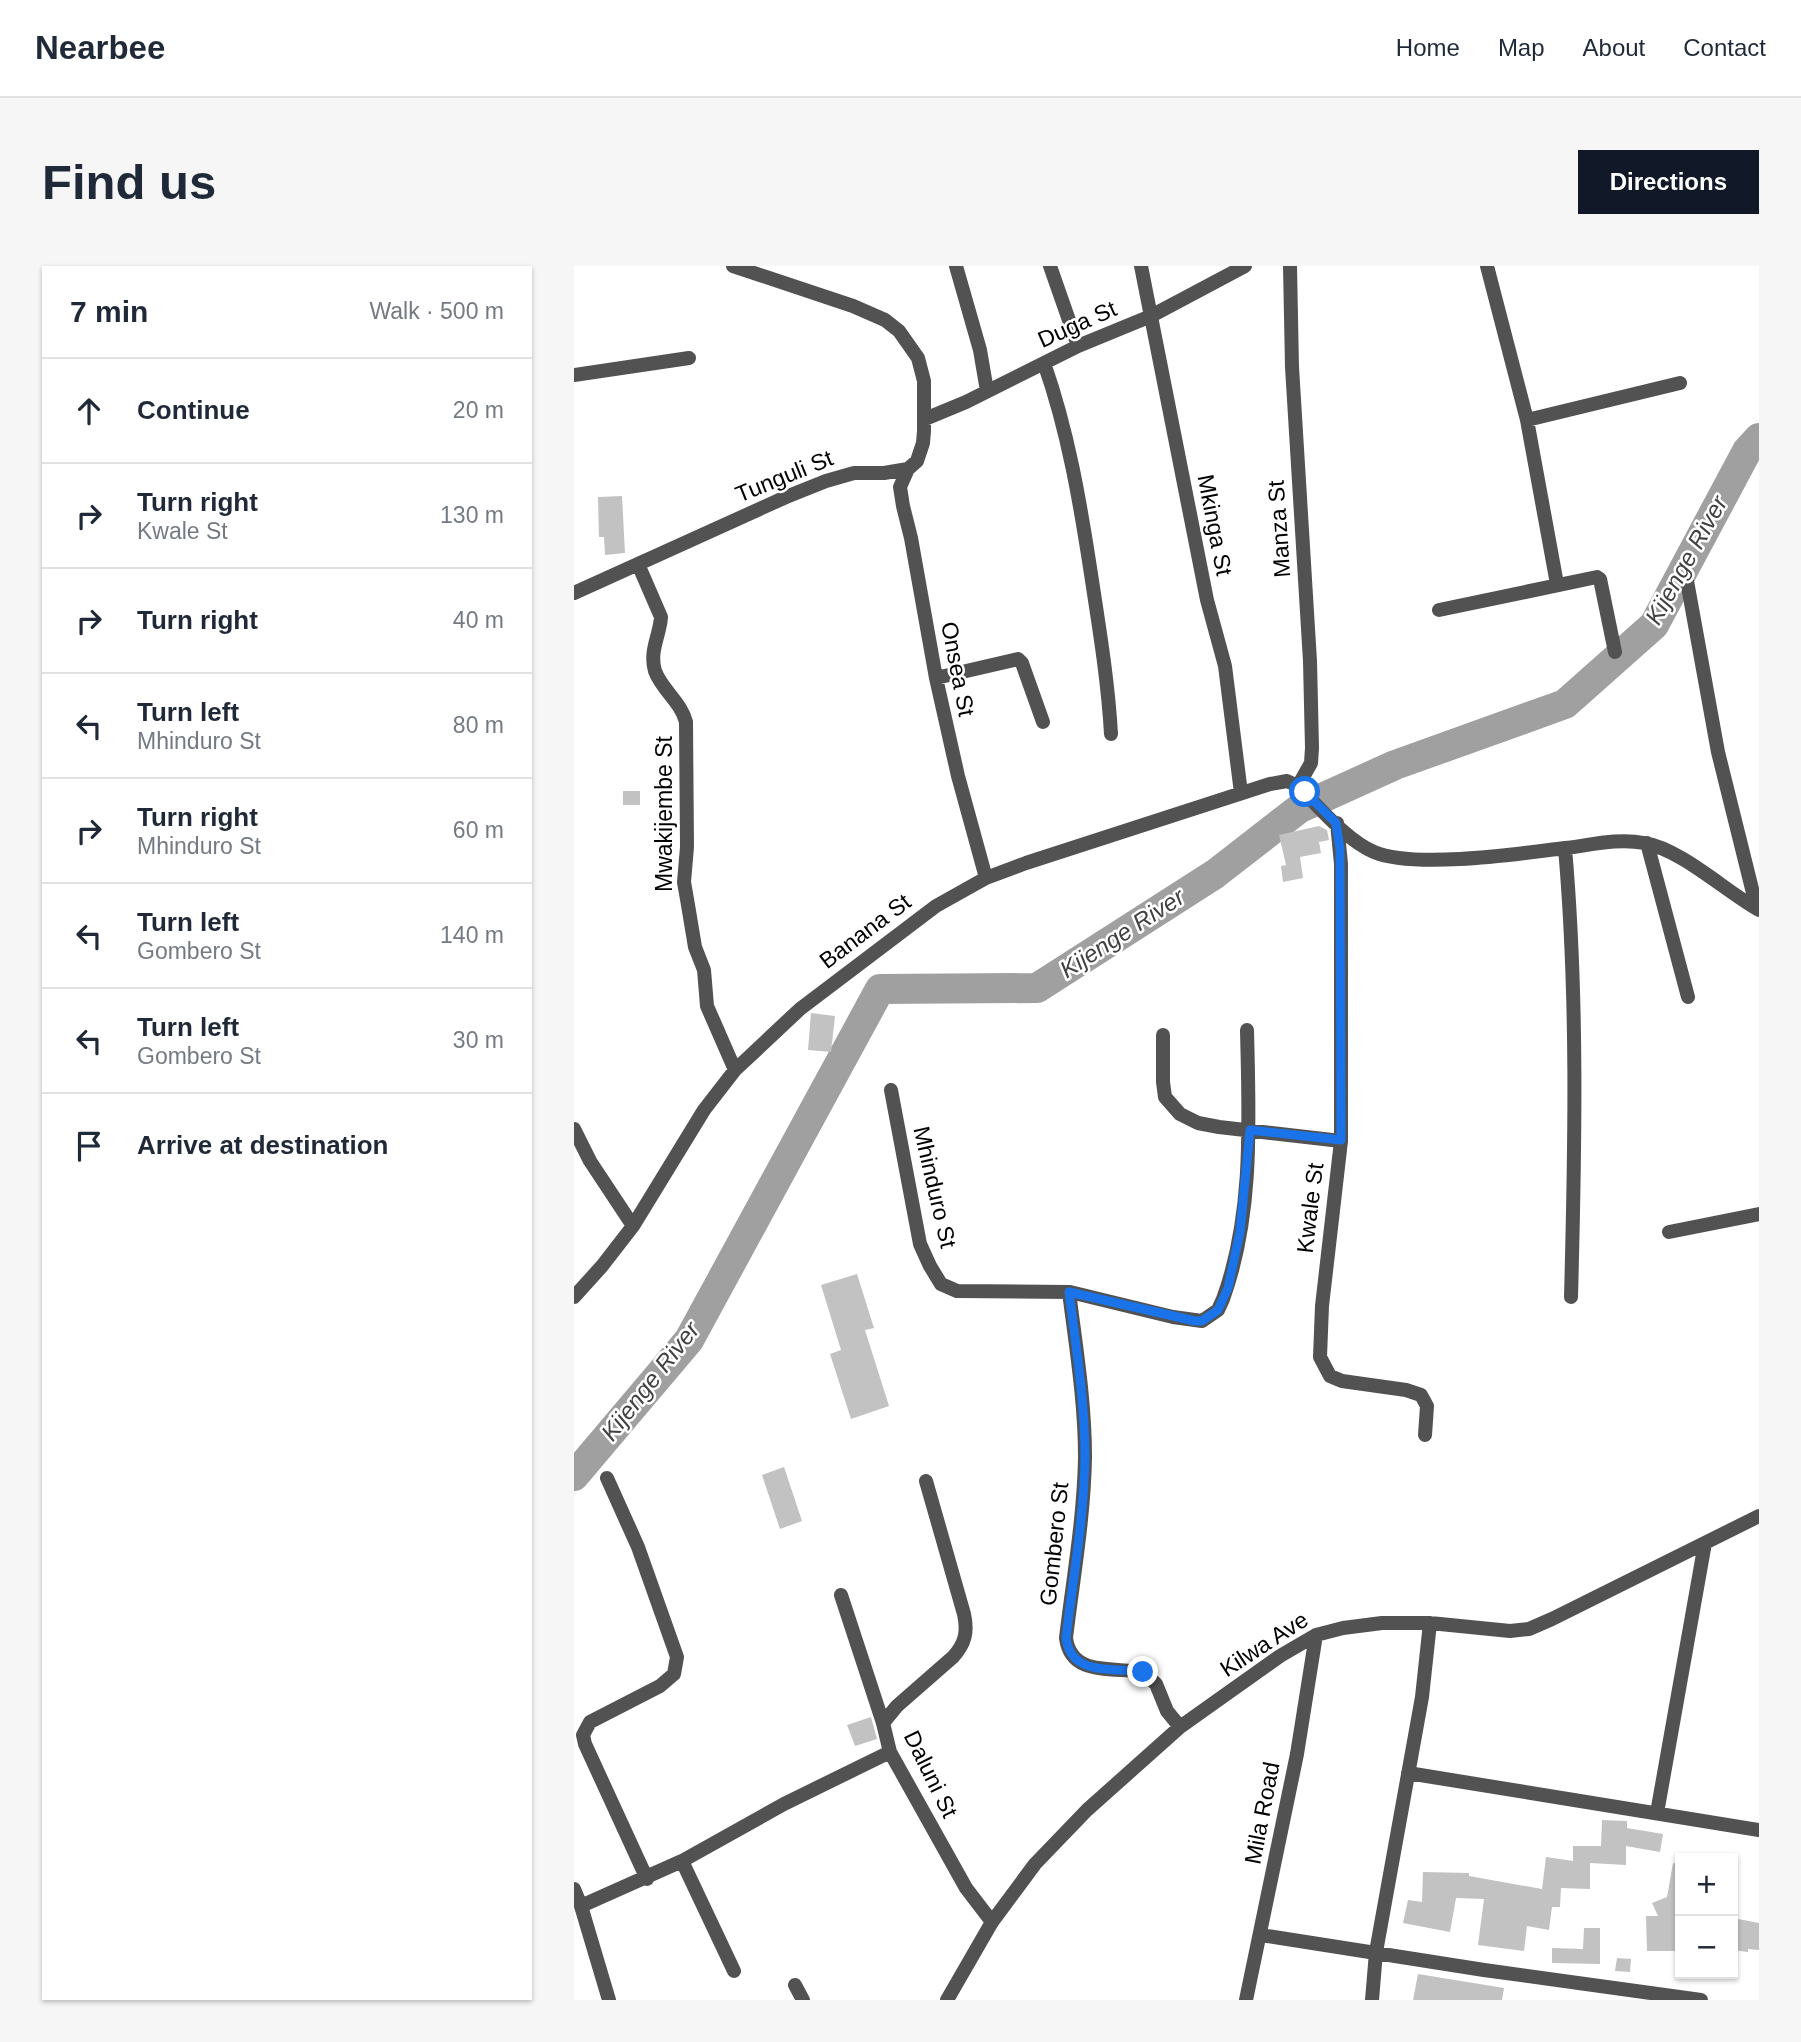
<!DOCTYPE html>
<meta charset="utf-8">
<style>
:root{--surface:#fff;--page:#f6f6f7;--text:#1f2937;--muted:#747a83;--line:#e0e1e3;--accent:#111827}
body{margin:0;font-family:Arial,sans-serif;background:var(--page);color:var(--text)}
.controls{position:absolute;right:21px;bottom:21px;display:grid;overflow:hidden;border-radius:0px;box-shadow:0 2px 5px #0004}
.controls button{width:63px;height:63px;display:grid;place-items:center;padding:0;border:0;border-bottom:2px solid var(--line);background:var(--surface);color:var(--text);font:35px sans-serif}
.stop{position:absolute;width:21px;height:21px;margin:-16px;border:5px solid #1a73e8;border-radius:50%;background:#fff}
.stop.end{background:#1a73e8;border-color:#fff;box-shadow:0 2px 7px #0008}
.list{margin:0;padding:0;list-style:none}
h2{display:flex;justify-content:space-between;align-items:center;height:91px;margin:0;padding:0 28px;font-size:30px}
h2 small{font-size:23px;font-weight:400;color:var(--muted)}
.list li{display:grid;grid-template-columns:46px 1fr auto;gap:21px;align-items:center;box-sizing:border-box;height:105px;padding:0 28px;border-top:2px solid var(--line)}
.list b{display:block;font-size:26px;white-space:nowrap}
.list p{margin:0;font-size:23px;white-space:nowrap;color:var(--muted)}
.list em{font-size:23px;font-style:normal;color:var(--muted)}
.icon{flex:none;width:38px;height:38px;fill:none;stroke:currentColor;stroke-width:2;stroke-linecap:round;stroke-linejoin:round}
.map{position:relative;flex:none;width:1185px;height:1734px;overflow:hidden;border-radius:0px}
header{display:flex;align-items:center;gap:42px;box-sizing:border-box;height:98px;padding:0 35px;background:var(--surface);border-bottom:2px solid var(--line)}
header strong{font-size:33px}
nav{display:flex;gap:38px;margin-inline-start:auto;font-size:24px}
.intro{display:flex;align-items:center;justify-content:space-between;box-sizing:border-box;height:168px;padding:0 42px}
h1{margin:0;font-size:49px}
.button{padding:18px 32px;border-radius:0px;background:var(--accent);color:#fff;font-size:24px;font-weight:700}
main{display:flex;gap:42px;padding:0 42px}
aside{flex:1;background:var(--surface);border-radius:0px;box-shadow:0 2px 5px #0004}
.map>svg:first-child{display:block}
</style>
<header>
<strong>Nearbee</strong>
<nav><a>Home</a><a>Map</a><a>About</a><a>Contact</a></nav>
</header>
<div class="intro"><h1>Find us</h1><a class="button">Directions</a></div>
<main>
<aside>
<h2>7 min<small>Walk · 500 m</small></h2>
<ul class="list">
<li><svg class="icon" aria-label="ahead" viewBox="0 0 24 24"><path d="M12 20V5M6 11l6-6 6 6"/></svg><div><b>Continue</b></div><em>20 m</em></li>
<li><svg class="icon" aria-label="right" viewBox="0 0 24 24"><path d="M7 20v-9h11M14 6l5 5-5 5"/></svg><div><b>Turn right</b><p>Kwale St</p></div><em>130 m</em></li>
<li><svg class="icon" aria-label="right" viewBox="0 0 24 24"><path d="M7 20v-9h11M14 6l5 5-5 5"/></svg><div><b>Turn right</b></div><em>40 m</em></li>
<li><svg class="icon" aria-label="left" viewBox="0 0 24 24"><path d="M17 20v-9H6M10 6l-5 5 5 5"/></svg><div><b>Turn left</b><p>Mhinduro St</p></div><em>80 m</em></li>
<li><svg class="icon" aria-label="right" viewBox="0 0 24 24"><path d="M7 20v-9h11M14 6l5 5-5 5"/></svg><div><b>Turn right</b><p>Mhinduro St</p></div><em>60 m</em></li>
<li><svg class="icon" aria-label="left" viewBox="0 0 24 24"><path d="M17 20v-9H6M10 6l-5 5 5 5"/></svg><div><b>Turn left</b><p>Gombero St</p></div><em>140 m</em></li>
<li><svg class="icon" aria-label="left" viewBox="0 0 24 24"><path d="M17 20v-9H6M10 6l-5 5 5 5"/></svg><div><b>Turn left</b><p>Gombero St</p></div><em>30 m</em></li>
<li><svg class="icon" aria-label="arrive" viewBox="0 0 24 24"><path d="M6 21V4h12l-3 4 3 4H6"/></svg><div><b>Arrive at destination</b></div></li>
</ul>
</aside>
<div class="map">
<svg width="1185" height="1734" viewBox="0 0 1185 1734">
<rect width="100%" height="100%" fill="#fff"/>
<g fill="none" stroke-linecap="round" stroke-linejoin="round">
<path stroke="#a0a0a0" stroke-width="30" d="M0,1210L115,1074L306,723L463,722L641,608L726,542L821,499L991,438L1080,359L1173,185L1185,172"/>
</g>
<path fill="#c2c2c2" d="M48,230L51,287L31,289L30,271H25L24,231Z
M49,525H66V539H49Z
M745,560L753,564L755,574L745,576L747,587L726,591L729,612L709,616L707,600L712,599L705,569Z
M237,747L261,750L257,786L234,784Z
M283,1008L300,1062L291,1064L315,1140L277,1153L256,1088L267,1084L247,1019Z
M210,1201L228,1255L206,1263L188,1209Z
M297,1451L303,1473L281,1480L273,1459Z
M1028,1554L1053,1555V1562L1089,1568L1086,1586L1052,1580V1599L1016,1597V1623L987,1622L986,1641H978L975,1664L953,1660L950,1685L904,1679L910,1633L882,1632L876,1666L829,1657L834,1634L848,1636L849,1606L895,1607V1610L968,1623L972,1591L999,1595V1580H1027Z
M1099,1597L1106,1598V1685H1073L1072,1650H1084L1078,1637L1093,1631Z
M1159,1652L1185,1657V1684L1174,1683V1686L1159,1684Z
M1010,1662H1026V1698L978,1697V1682L1009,1683Z
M1043,1692L1057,1693L1056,1706L1041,1705Z
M844,1708L930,1722L928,1734H839Z"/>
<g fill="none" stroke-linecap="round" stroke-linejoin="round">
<path stroke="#525252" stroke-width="14" d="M382,0L406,84L413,125
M476,0L504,80
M567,0L633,334L651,400L667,527
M716,0L718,101L736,395L738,482L737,497L724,520
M913,0L953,154L983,318
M470,97C494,165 506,236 517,308C525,361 534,414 537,468
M0,109L115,92
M351,153L392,136L504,80L577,50L671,0
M953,154L1106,117
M334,203L326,221L329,240L337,272L362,412L384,510L412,612
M64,298L87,351C86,369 75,385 81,405C88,424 107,436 112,456L113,581L110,616L114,639L121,681L130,704L133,740L161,804
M1113,315L1144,486L1183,643
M0,327L212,231L252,215L280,207H310L334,203L343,195L349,177L350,165V115L344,92L325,65L311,54L279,40L159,0
M865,344L1023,311L1026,313L1041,386
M362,412L444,393L448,397L469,456
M763,557L767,598V875L748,1040L746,1091L756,1110L768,1115L832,1124L847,1129L853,1140L851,1169
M1073,577L1114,731
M991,582C1004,732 1001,881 997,1031
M589,769V816L591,831L606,848L624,857L645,861L767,875
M317,824L346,978L356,1000L367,1018L383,1025L496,1026L599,1051L628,1055L644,1044L649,1033C680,948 675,853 673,764
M0,863L16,895L59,960
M1095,966L1185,948
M495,1026C502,1081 511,1136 511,1191C510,1252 499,1313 492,1372C497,1411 540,1401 569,1406L582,1418L593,1445L606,1461
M0,1031L28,1000L59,960L130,844L161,804L226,743L362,640L412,612L452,597L696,518L713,515L724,520C744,540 773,575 800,586C841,603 944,588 991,582C1017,579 1044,572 1070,577C1107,583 1151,625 1185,644
M33,1212L64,1281L103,1391L100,1408L86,1420L16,1456L9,1469L11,1478L73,1613
M267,1329L309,1457L316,1486L392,1622L418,1656
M309,1457L323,1440L379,1391C391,1378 394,1366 390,1348L352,1215
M834,1507L1185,1564
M1083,1547L1131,1277
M108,1595L160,1705
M0,1623L7,1640L35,1734
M7,1640L108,1595L210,1538L316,1486
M687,1669L910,1704L1127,1734
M221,1719L229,1734
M373,1734L418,1656L461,1598L513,1544L606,1461L706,1390L742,1369L769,1362L808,1357H856L936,1365L955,1363L978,1353L1185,1250
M672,1734L723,1488L742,1369
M798,1734L802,1686L848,1431L856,1357"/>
</g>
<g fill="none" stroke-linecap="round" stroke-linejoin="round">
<path stroke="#1a73e8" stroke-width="9" d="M569,1406C540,1401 497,1411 492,1372C499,1313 510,1252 511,1191C511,1136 502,1081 495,1026L621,1055H628L644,1044L654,1022L666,966L676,864L767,874L766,583L762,557L731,526"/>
</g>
<g text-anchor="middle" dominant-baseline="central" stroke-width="5" stroke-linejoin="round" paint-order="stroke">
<g font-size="23" fill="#000" stroke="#fff">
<text transform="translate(503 58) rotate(-24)">Duga St</text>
<text transform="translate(210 210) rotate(-22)">Tunguli St</text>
<text transform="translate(641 259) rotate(79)">Mkinga St</text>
<text transform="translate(705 263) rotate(-94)">Manza St</text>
<text transform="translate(384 403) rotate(79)">Onsea St</text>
<text transform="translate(90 548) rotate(-90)">Mwakijembe St</text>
<text transform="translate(291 665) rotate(-37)">Banana St</text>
<text transform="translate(361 921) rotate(77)">Mhinduro St</text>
<text transform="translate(736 942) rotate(-83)">Kwale St</text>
<text transform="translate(480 1278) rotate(-84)">Gombero St</text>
<text transform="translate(690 1378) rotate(-33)">Kilwa Ave</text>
<text transform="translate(357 1508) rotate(64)">Daluni St</text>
<text transform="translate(688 1547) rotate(-79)">Mila Road</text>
</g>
<g font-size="24" font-style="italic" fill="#414141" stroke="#fff">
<text transform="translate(1112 294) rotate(-61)">Kijenge River</text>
<text transform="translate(548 667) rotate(-33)">Kijenge River</text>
<text transform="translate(76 1115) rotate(-52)">Kijenge River</text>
</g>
</g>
</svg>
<div class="controls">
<button>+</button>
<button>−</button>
</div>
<div class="stop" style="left:731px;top:526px"></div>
<div class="stop end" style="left:569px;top:1406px"></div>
</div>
</main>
